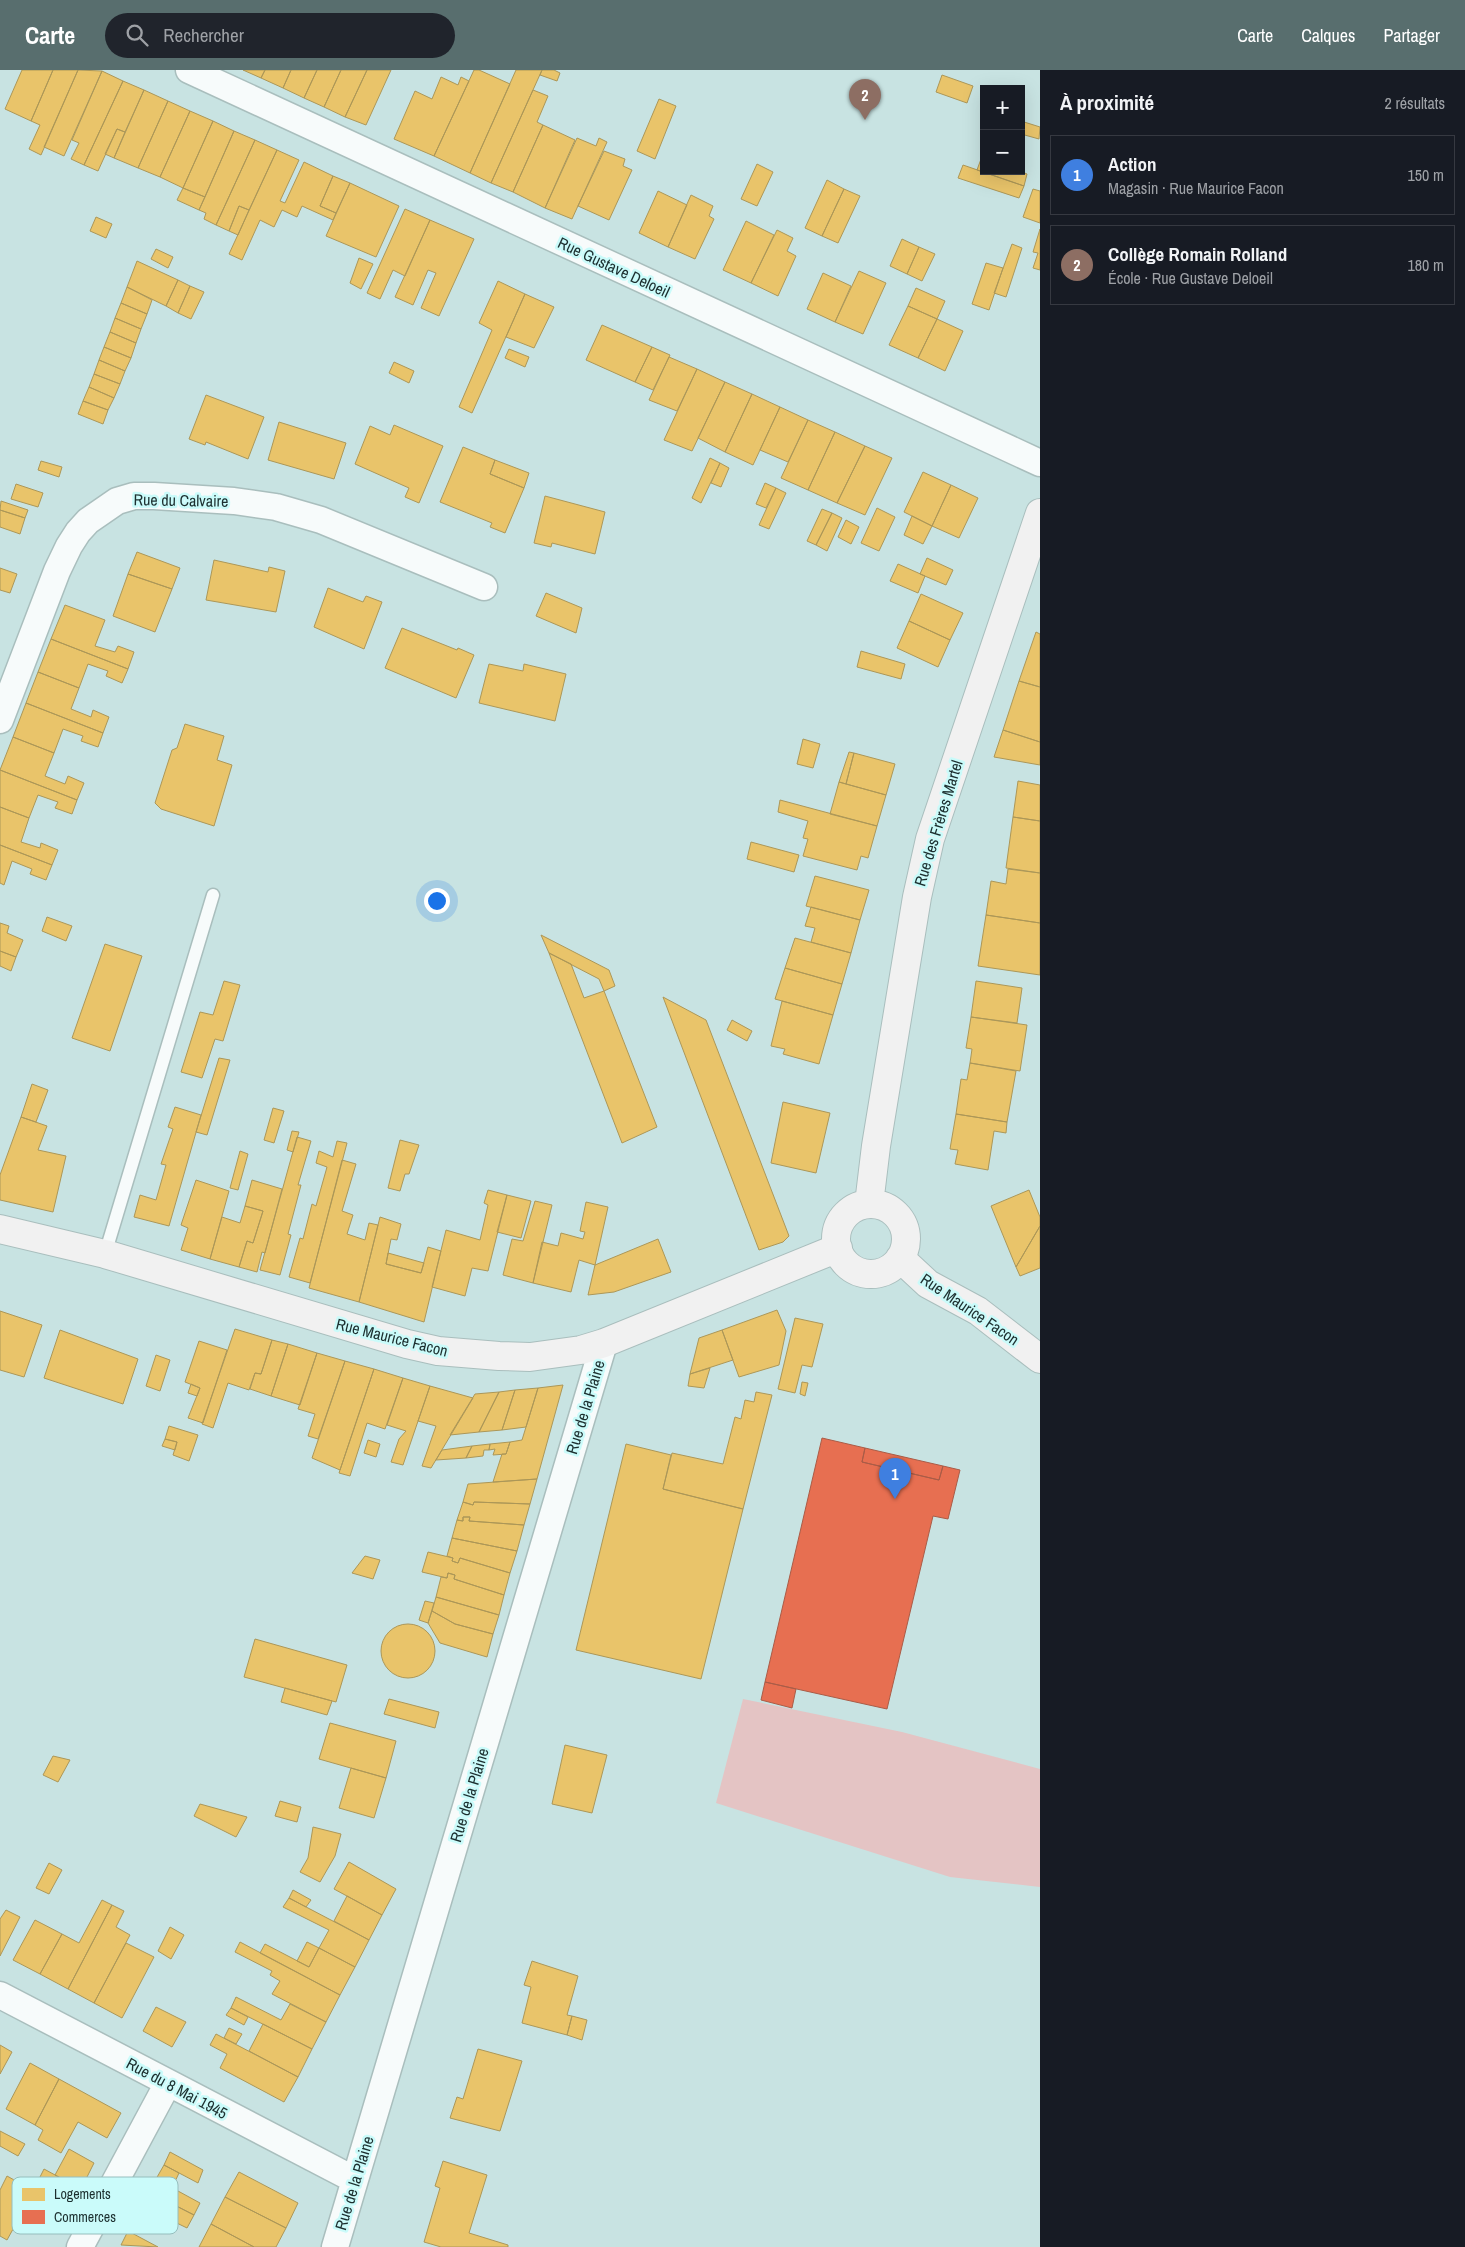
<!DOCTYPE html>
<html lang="fr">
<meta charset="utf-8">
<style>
:root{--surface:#171b24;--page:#20242c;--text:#f1f3f6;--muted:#9ea1a6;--line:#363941;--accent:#586e6e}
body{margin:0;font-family:"Archivo Narrow",sans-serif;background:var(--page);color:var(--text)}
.controls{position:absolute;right:15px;top:15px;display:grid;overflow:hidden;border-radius:0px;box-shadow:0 5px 20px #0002}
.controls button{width:45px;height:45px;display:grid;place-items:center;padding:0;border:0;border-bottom:1px solid var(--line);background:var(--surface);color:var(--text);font:25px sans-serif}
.you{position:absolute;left:436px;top:830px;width:18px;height:18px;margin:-12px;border:4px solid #fff;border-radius:50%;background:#1a73e8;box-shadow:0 0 0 8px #1a73e833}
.badge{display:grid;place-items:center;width:32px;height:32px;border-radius:50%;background:var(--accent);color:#fff;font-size:16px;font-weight:700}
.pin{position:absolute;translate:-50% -41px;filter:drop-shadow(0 1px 2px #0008)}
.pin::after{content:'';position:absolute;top:26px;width:18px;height:15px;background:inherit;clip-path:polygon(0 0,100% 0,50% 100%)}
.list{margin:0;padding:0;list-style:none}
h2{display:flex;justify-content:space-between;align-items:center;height:65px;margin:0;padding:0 20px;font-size:21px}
h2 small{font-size:16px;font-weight:400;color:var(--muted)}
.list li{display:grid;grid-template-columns:32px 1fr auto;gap:15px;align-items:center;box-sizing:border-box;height:80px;margin:0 10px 10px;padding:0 10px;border:1px solid var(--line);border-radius:0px}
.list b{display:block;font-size:19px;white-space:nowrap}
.list p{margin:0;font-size:16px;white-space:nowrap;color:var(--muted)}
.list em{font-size:16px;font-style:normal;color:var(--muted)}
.icon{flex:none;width:28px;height:28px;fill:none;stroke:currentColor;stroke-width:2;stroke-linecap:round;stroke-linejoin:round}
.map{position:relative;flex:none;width:1040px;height:2177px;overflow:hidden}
header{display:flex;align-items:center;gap:30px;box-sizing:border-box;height:70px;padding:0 25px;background:var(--accent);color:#fff}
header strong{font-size:24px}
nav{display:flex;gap:28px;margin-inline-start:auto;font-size:18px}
.search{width:350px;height:45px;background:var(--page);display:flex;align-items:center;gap:12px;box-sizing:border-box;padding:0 18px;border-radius:28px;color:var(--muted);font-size:19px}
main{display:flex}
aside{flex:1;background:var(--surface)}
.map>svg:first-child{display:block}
</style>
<header>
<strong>Carte</strong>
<div class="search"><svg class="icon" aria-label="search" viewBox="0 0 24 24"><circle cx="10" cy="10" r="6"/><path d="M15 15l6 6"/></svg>Rechercher</div>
<nav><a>Carte</a><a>Calques</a><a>Partager</a></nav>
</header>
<main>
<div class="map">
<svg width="1040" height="2177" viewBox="0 0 1040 2177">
<rect width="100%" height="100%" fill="#c8e3e2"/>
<path fill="#e4c4c4" d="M743,1629L902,1662L1040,1699V1817L950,1807L716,1733Z"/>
<path fill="#e9c46a" stroke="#ac9758" d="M22,0H53L31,51L5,39Z
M53,0H78L41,85L29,79L40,55L31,51Z
M78,0L102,1L64,86L44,77Z
M243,0H265L261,8Z
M265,0H291L283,18L261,8Z
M291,0H317L304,28L283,18Z
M317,0H341L324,37L304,28Z
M341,0H367L345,47L324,37Z
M367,0H391L366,55L345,47Z
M474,0H479L510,14L470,103L434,86Z
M516,0H542L491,113L470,103Z
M542,0H554L560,3L557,11L540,5Z
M102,1L123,11L84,95L71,89L79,73L72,70Z
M942,5L973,16L967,33L936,22Z
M441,7L458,15L461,7L469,11L434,86L394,69L415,21L432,29Z
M123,11L144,20L125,62L117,59L98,101L84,95Z
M144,20L168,31L138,98L114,88Z
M533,20L548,26L537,52L543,55L513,122L491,113Z
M659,29L676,36L655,89L637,81Z
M168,31L190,41L160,107L138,98Z
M190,41L213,51L183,118L160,107Z
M213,51L234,61L205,127L183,118Z
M1021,51L1040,57L1039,69L1021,64Z
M543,55L575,70L545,138L513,122Z
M117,59L125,62L114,88L105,84Z
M234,61L255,70L216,155L204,149L206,143L199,140Z
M577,68L596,76L599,68L607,72L572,149L545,138Z
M255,70L277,80L249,140L239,136L229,161L216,155Z
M277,80L299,90L280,131L285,133L304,92L333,106L320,136L336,143L333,150L302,136L297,147L282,140L274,157L260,150L242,190L229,184Z
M604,81L625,89L623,96L632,100L609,150L578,136Z
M981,89L984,90V101H1020L1027,104L1024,116L977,100Z
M757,94L773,102L757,136L741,129Z
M963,95L1024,116L1019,128L958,108Z
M333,106L350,113L336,143L320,136Z
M827,110L844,119L822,166L805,158Z
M350,113L399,136L376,187L326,166Z
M183,118L205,127L199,140L177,130Z
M844,119L860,126L838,173L822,166Z
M1033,119L1040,121V153L1023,147Z
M658,121L687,135L668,177L639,163Z
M691,125L713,136L709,146L714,149L695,189L668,177Z
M239,136L249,140L238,165L229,161Z
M405,139L430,150L405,206L393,200L380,229L367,223Z
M96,147L112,154L106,168L90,161Z
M430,150L474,169L439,246L421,238L436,203L428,200L413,235L395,227Z
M746,151L774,165L751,213L723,200Z
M1040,159V200L1033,198L1038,183L1033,182Z
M777,160L793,168L787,181L796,186L778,226L751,213Z
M902,169L919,177L907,204L890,196Z
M1012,174L1022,178L1006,227L994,223Z
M919,177L935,184L922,211L907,204Z
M156,179L173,187L168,198L151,189Z
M359,188L373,194L361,219L350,213Z
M137,191L178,210L166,236L127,217Z
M986,193L1003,198L989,240L972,234Z
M859,201L886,213L863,264L835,252Z
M823,203L851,216L835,252L807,239Z
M178,210L190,216L178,243L166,236Z
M498,211L525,224L472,343L459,337L492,260L479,253Z
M190,216L204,222L191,249L178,243Z
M127,217L152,230L147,244L121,233Z
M916,218L945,231L937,249L908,236Z
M525,224L554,237L534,278L506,267Z
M121,233L147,244L141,259L115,248Z
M908,236L937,249L918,288L889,275Z
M115,248L141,259L136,273L110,262Z
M937,249L963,261L945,301L918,288Z
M602,255L652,277L635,312L586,290Z
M110,262L136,273L131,288L104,277Z
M104,277L131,288L125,301L99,290Z
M652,277L670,285L653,320L635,312Z
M509,279L529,287L525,297L505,288Z
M669,287L697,299L677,341L649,330Z
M99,290L125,301L120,314L94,304Z
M394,292L414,301L409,313L389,303Z
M697,299L725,312L692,381L664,370Z
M94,304L120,314L114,328L89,317Z
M725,312L752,324L725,382L698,368Z
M89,317L114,328L108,340L83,331Z
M752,324L780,337L753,395L725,382Z
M206,325L264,347L248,389L206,372L205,375L189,369Z
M83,331L108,340L103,354L78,344Z
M780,337L808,350L788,392L760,380Z
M808,350L835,362L808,420L781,408Z
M279,352L346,373L334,409L268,390Z
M394,355L443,376L419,433L405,427L409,418L355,394L370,356L390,365Z
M835,362L865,376L837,433L808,420Z
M865,376L892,388L865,445L837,433Z
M463,377L495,390L490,404L524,418L505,463L490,457L492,453L440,432Z
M710,388L720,393L701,433L692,428Z
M495,390L529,403L524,418L490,404Z
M41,391L62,397L59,407L38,400Z
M720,393L729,398L721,417L711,413Z
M923,402L951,415L932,456L904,442Z
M765,413L776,418L766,438L756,434Z
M16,414L43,423L38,437L11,429Z
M951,415L978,428L959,468L932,456Z
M776,418L786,423L769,459L759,455Z
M545,426L605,442L595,484L552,473L551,477L534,473Z
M1,431L28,440L25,448L0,440Z
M877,438L895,447L879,481L861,473Z
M822,439L832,443L816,475L807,471Z
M0,440L25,448L20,464L0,457Z
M832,443L842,448L827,481L816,475Z
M912,446L932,456L923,474L904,465Z
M846,450L859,457L851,474L838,467Z
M137,482L180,498L172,519L128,504Z
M927,488L953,500L946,515L920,504Z
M214,490L268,502L269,497L285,501L276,542L206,530Z
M898,494L925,506L918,523L890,511Z
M0,498L17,504L10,523L0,520Z
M128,504L172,519L155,562L113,546Z
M328,518L363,532L366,526L382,532L364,579L314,557Z
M546,523L582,538L576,563L536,546Z
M921,524L963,543L950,570L909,551Z
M65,535L105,550L95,576L115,582L118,576L134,582L128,599L51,569Z
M909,551L950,570L938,597L897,578Z
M402,558L457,580L458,578L474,585L456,628L385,598Z
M1036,562L1040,564V617L1019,611Z
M51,569L128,599L122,613L106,606L108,601L88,594L79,618L38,602Z
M861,581L905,594L901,609L857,597Z
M489,594L523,601L524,594L566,604L555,651L479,633Z
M38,602L79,618L71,639L91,647L93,640L109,647L103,663L26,633Z
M1019,611L1040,617V672L1003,660Z
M26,633L103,663L98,677L81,671L83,666L63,659L54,683L13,667Z
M185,654L224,666L217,690L232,695L214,756L161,739L155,733L172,680L177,678Z
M1003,660L1040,672V695L994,687Z
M13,667L54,683L45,706L65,714L68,706L84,713L77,730L0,700Z
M803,669L820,674L813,698L797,694Z
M849,682L854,683L846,714L839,712Z
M854,683L895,694L886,725L846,714Z
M0,700L77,730L72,744L55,738L58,732L38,725L29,748L0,737Z
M1018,711L1040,715V751L1013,747Z
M839,712L886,725L877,756L830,744Z
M780,730L877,756L868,788L861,786L857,800L803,786L808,769L803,768L808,751L778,742Z
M0,737L29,748L21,772L40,778L41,773L58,780L52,795L0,775Z
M1013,747L1040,751V803L1006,798Z
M751,772L799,785L794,802L747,789Z
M0,775L52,795L46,810L30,804L32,799L12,791L4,815L0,813Z
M1008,799L1040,803V853L986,845L991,811L1006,814Z
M815,806L869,820L860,850L806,836Z
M811,837L860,850L851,883L811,872L815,858L805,856Z
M986,845L1040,853V905L978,896Z
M47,847L72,856L66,871L42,861Z
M0,853L9,856L7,863L23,870L16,887L0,881Z
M541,865L609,900L615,916L604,921L599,909L549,883Z
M795,868L851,883L842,914L785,898Z
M105,874L142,886L110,981L72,968Z
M0,881L16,887L11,901L0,896Z
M549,883L571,894L584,928L604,921L657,1057L622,1073Z
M785,898L842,914L833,945L775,929Z
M224,911L240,915L223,971L215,969L202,1008L181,1002L200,942L213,945Z
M976,911L1022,918L1017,953L971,947Z
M663,927L706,950L789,1166L783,1172L759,1180Z
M782,931L833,945L819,994L783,984L785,979L771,976Z
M971,947L1027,955L1020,1001L970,993L972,979L966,978Z
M732,950L752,961L747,971L727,960Z
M219,988L230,990L207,1065L196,1062Z
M970,993L1016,1001L1007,1052L956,1044L961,1009L967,1010Z
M32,1014L48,1020L36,1052L21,1047Z
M783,1032L830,1043L816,1103L771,1093Z
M175,1037L201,1045L169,1156L134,1147L140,1125L156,1130L166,1095L161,1094L173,1059L168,1057Z
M273,1038L284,1041L274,1073L264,1070Z
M956,1044L1007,1052L1006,1063L994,1061L988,1100L955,1094L958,1080L950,1079Z
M21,1047L47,1056L38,1080L66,1086L53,1142L0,1130V1105Z
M292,1061L299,1062L293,1082L287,1080Z
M297,1067L311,1071L298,1115H301L288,1164L291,1165L280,1205L260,1200Z
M400,1070L419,1075L409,1104H405L400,1121L388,1118Z
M337,1071L347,1073L310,1213L289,1207L300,1168L303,1169L312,1134L316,1136L327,1097L316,1093L319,1081L333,1087Z
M240,1081L248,1084L238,1120L230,1118Z
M342,1090L356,1094L342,1141L353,1145L347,1164L365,1170L369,1153L378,1155L359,1232L309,1218Z
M196,1110L229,1121L210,1189L181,1180L188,1158L181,1155Z
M252,1110L282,1119L265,1183L262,1182L257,1202L239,1197L247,1171L253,1173L263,1141L245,1136Z
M488,1120L507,1125L488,1201L472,1198L465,1226L432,1217L446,1160L480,1170L488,1135L484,1133Z
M1029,1120L1040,1147V1156L1016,1197L991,1136Z
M507,1125L531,1131L521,1168L497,1162Z
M535,1131L552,1135L533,1213L503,1205L512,1169L523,1171Z
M586,1132L608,1137L595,1195L579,1190L571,1222L533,1213L542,1172L558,1176L561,1163L583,1169L585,1162L580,1161Z
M245,1136L263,1141L253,1173L247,1171L239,1197L210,1189L222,1147L240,1153Z
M380,1147L401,1154L397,1170L391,1169L386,1194L421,1203L428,1177L441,1181L424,1252L359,1232Z
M1040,1156V1198L1020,1206L1016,1197Z
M658,1169L671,1202L614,1222L588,1225L595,1195Z
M388,1183L424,1193L421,1203L386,1194Z
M777,1240L786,1261L779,1295L739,1307L722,1260Z
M0,1241L42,1255L24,1307L0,1300Z
M795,1248L823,1254L812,1297L802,1295L795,1323L778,1319Z
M235,1259L272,1270L261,1304L255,1303L249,1320L228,1313L213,1358L202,1354Z
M60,1260L138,1289L123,1334L44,1308Z
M722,1260L733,1290L690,1304L699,1268Z
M272,1270L288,1274L271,1326L250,1319L255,1303L261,1304Z
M199,1271L227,1280L203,1353L188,1348L200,1318L185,1312Z
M288,1274L317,1283L300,1335L271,1326Z
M317,1283L345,1291L318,1369L308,1366L315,1344L298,1339Z
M156,1285L170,1290L160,1321L146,1316Z
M345,1291L374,1299L340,1400L312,1388Z
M710,1298L704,1318L688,1316L690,1304Z
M374,1299L403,1308L385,1359L367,1353L350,1406L339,1403Z
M403,1308L430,1316L403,1395L391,1392L399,1369L406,1361L387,1355Z
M802,1312L808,1313L805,1326L800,1324Z
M191,1314L200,1318L197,1326L188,1323Z
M563,1315L537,1409L493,1412L502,1384H506L510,1372L522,1370L538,1318Z
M430,1316L473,1328L431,1398L422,1396L436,1356L418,1351Z
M538,1318L526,1357L502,1360L515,1320Z
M515,1320L502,1360L479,1362L499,1322Z
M499,1322L479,1362L450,1365L475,1324Z
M756,1322L772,1325L743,1439L663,1419L672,1383L723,1394L735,1347L741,1349L745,1330L754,1332Z
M169,1356L198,1365L189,1391L173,1385L177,1372L165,1369Z
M165,1369L177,1372L175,1380L162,1376Z
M368,1370L380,1374L376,1387L364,1383Z
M510,1372L506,1384L493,1385L495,1379L489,1380L490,1374Z
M490,1374L489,1380H484L483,1386L466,1388L472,1376Z
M626,1374L671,1385L663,1419L743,1439L701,1609L576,1580Z
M472,1376L466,1388L436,1390L442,1380Z
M537,1409L530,1434L474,1432L473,1435L463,1432L468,1414Z
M463,1432L473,1435L474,1432L530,1434L524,1455L469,1451L470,1447H463V1451L457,1450Z
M463,1447H470L469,1451L524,1455L517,1481L452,1468L457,1450L463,1451Z
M452,1468L517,1481L510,1503L460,1488L458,1493L452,1491L453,1488L447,1486Z
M428,1482L453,1488L452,1491L458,1493L460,1488L510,1503L504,1525L454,1509L455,1505L448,1503L447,1508L422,1502Z
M365,1486L380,1490L373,1509L352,1503Z
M448,1503L455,1505L454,1509L504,1525L499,1545L436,1527L441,1507L447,1508Z
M436,1527L499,1545L493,1564L455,1554L432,1541Z
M425,1531L434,1533L428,1553L419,1550Z
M432,1541L455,1554L493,1564L487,1587L440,1573L428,1553Z
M381 1581a27 27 0 1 1 54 0a27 27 0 1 1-54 0Z
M255,1569L347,1595L336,1632L244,1607Z
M285,1618L332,1631L327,1645L281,1632Z
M389,1629L439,1642L435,1658L384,1644Z
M330,1653L396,1671L386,1708L319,1689Z
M565,1675L607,1685L592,1743L552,1734Z
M53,1686L70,1690L58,1712L43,1705Z
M351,1698L386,1708L374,1748L339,1738Z
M280,1731L301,1737L297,1752L275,1746Z
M200,1734L247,1747L236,1767L194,1746Z
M313,1757L341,1764L335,1786L320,1812L300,1802L308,1788Z
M349,1792L396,1819L382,1845L334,1819Z
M49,1793L62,1800L49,1824L36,1818Z
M293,1820L311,1830L306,1837L289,1828Z
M347,1826L382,1845L369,1870L334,1851Z
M289,1828L369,1870L355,1897L319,1878L329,1860L283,1837Z
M102,1830L112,1835L68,1919L40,1904L62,1864L79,1873Z
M112,1835L124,1841L116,1857L130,1865L94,1933L68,1919Z
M6,1840L20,1847L0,1886V1849Z
M35,1850L62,1864L40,1904L13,1890Z
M170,1857L184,1865L171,1889L158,1881Z
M240,1872L340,1925L326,1952L272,1924L280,1911L270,1905L272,1901L235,1882Z
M307,1872L319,1878L309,1897L297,1891Z
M126,1873L154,1887L122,1948L94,1933Z
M265,1874L309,1897L319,1878L355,1897L340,1925L260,1883Z
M532,1891L578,1906L567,1945L572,1946L567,1965L522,1953L531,1917L524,1915Z
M236,1927L281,1950L290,1934L326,1952L312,1979L231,1938Z
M156,1937L186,1952L172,1977L143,1961Z
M231,1938L248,1947L244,1955L226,1945Z
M572,1946L587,1950L582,1970L567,1965Z
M263,1954L312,1979L298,2007L249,1981Z
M229,1958L242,1964L236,1974L224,1968Z
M216,1964L298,2007L284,2032L220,1998L227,1984L210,1975Z
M0,1975L12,1982L0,2004Z
M478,1979L522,1991L500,2061L450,2048L457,2027L463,2029Z
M30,1993L59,2009L35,2055L6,2039Z
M59,2009L121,2043L107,2068L78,2052L61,2083L38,2070L43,2060L35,2055Z
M0,2061L25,2074L18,2086L0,2076Z
M69,2079L94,2093L81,2119L55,2105Z
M170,2082L203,2100L198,2113L164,2095Z
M443,2091L487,2105L469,2163L508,2175V2177H441L424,2172L440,2118L435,2116Z
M164,2095L179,2103L172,2118L156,2109Z
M44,2099L81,2119L65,2147L37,2132L45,2117L37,2113Z
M239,2102L298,2133L286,2158L225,2127Z
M7,2106L34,2121L7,2170L0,2166V2120Z
M156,2109L200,2133L194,2145L149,2122Z
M149,2122L194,2145L187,2158L142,2136Z
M225,2127L286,2158L276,2177H254L211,2154Z
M211,2154L254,2177H199Z
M128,2161L158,2177L121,2175Z"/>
<path fill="#e76f51" stroke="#aa5c47" d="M822,1368L865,1378L862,1392L939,1410L943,1396L960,1400L948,1449L933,1446L887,1639L765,1612Z
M865,1378L943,1396L939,1410L862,1392Z
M765,1612L796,1619L792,1638L761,1630Z"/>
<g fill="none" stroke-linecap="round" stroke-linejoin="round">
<defs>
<path id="lane" d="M105,1184L213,825"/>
<path id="street" d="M189,0L1040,393
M0,650L57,501L69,476L78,462L88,451L117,431L134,426H154L234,431L276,437L321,450L484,517
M0,1925L355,2110
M80,2177L168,2013
M335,2177L604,1273"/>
<path id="secondary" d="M869,1134L876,1076L917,827L930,769L1040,443
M836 1169a35 35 0 1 1 70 0a35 35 0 1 1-70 0Z
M0,1159L105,1184L407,1274L438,1281L499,1286L530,1287L581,1280L604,1273L838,1178
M900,1188L928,1214L978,1241L1040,1289"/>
</defs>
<use href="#lane" stroke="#a9bebd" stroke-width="15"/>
<use href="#street" stroke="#a9bebd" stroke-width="29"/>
<use href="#secondary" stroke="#a9bebd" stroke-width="30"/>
<use href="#lane" stroke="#f7fbfb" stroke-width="12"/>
<use href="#street" stroke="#f7fbfb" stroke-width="26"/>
<use href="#secondary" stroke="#f1f1f1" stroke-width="28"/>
</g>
<g text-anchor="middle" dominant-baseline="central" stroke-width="5" stroke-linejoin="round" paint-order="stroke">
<g font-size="16" fill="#1c2f2f" stroke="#cafbfa">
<text transform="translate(614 197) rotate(25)">Rue Gustave Deloeil</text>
<text transform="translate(181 430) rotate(1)">Rue du Calvaire</text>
<text transform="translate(938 753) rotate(-73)">Rue des Frères Martel</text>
<text transform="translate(970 1239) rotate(34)">Rue Maurice Facon</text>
<text transform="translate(392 1267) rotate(14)">Rue Maurice Facon</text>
<text transform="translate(585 1337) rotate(-73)">Rue de la Plaine</text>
<text transform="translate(469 1725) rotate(-73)">Rue de la Plaine</text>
<text transform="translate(177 2018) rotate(28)">Rue du 8 Mai 1945</text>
<text transform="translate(354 2113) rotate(-73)">Rue de la Plaine</text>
</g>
</g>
<rect x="12" y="2107" width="166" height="57" rx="8" fill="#cafbfa" stroke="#96bebd" stroke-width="1"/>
<rect x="22" y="2118" width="23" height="13" fill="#e9c46a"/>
<rect x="22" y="2140" width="23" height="14" fill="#e76f51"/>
<g font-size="14" fill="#1c2f2f">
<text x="54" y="2129">Logements</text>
<text x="54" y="2152">Commerces</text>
</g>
</svg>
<div class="controls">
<button>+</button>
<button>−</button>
</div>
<div class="you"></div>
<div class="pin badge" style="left:895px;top:1429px;background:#3f7fe0">1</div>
<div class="pin badge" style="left:865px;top:50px;background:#8d6e63">2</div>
</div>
<aside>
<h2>À proximité<small>2 résultats</small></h2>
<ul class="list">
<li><span class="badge" style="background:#3f7fe0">1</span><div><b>Action</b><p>Magasin · Rue Maurice Facon</p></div><em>150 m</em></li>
<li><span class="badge" style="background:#8d6e63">2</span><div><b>Collège Romain Rolland</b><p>École · Rue Gustave Deloeil</p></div><em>180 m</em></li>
</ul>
</aside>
</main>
